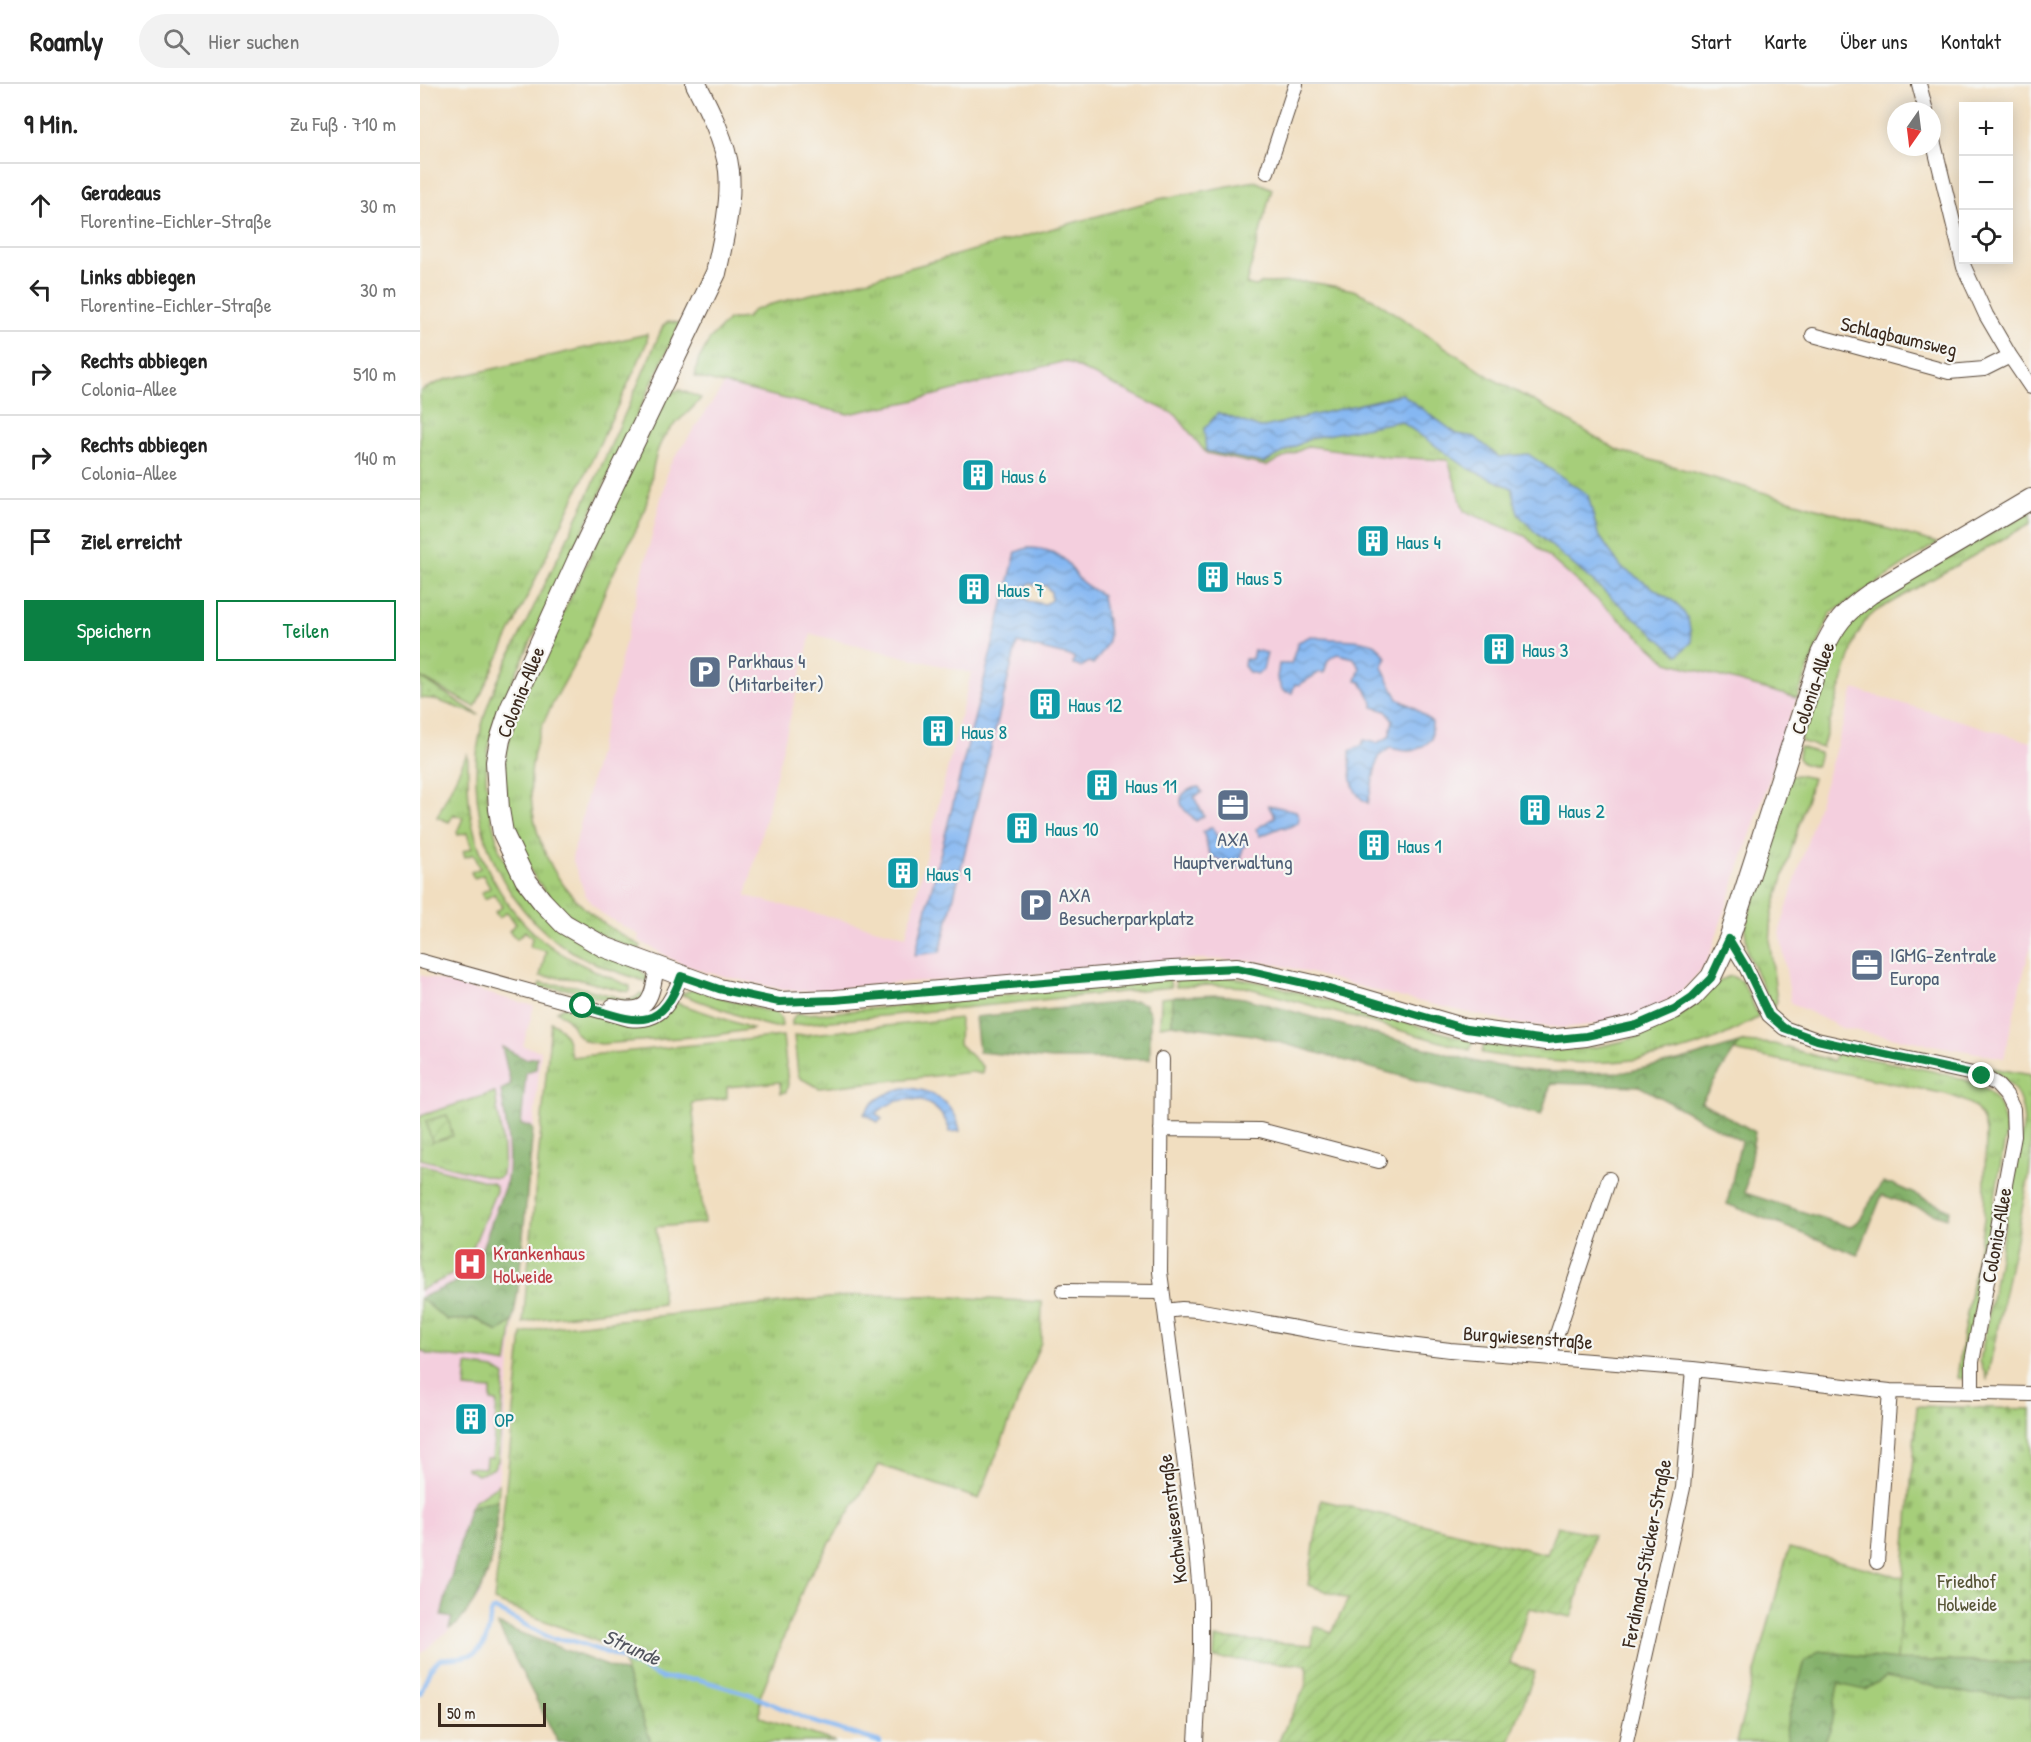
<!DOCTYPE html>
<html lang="de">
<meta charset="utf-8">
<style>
:root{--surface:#fff;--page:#f2f2f2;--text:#222;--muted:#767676;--line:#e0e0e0;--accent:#0b8043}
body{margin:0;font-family:"Patrick Hand",sans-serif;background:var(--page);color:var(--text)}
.controls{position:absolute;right:18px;top:18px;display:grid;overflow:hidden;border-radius:0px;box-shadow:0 3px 15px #0003}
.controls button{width:54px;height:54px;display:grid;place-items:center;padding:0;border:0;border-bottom:2px solid var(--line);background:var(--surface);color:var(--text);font:30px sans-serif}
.compass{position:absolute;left:1467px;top:18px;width:54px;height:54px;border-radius:50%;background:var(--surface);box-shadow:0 3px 15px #0003;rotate:194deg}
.scale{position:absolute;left:18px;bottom:15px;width:108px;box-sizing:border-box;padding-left:6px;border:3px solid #3b2a1e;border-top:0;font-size:16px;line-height:21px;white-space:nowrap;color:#3b2a1e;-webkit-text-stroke:4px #f6f6f2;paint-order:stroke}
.stop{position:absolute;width:18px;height:18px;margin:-14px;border:4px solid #0b8043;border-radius:50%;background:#fff}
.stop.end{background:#0b8043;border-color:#fff;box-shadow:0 2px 6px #0008}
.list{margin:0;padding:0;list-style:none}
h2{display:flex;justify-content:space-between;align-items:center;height:78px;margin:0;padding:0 24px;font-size:26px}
h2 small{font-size:20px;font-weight:400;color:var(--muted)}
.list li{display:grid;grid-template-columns:39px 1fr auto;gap:18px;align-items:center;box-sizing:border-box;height:84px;padding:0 24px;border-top:2px solid var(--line)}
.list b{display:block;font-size:22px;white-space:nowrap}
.list p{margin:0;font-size:20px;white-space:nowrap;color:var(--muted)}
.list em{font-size:20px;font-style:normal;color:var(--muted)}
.actions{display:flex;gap:12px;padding:18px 24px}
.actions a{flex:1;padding:14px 0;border:2px solid var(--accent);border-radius:0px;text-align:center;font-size:21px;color:var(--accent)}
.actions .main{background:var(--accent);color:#fff}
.icon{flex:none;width:33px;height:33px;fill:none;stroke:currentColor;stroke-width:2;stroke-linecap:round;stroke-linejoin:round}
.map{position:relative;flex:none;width:1611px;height:1658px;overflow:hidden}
header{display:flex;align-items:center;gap:36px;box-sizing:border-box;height:84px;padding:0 30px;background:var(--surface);border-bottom:2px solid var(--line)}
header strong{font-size:28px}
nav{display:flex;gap:33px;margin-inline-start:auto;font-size:21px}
.search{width:420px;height:54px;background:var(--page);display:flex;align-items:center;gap:15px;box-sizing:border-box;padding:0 21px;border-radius:33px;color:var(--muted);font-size:22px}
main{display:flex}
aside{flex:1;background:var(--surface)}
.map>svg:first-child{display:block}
</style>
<header>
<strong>Roamly</strong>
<div class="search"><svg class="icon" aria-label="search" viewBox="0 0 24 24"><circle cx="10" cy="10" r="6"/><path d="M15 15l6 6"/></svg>Hier suchen</div>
<nav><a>Start</a><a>Karte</a><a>Über uns</a><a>Kontakt</a></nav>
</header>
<main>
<aside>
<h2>9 Min.<small>Zu Fuß · 710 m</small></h2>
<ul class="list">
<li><svg class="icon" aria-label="ahead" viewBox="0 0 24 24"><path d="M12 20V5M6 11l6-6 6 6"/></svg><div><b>Geradeaus</b><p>Florentine-Eichler-Straße</p></div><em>30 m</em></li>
<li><svg class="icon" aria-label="left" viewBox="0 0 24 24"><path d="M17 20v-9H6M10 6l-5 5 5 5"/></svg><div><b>Links abbiegen</b><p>Florentine-Eichler-Straße</p></div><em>30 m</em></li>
<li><svg class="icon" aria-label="right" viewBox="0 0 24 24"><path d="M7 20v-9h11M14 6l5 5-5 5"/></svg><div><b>Rechts abbiegen</b><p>Colonia-Allee</p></div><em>510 m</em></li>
<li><svg class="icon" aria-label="right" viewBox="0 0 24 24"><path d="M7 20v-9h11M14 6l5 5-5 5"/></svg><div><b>Rechts abbiegen</b><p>Colonia-Allee</p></div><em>140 m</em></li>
<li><svg class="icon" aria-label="arrive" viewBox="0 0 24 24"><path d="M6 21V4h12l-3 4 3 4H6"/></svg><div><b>Ziel erreicht</b></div></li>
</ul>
<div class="actions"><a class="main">Speichern</a><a>Teilen</a></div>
</aside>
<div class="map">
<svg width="1611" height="1658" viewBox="0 0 1611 1658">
<defs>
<pattern id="grass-tufts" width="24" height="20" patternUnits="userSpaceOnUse" patternTransform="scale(1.5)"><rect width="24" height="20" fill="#a6ce7a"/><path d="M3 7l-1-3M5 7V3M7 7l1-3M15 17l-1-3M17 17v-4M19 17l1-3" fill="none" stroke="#90b169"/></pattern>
<pattern id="forest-crowns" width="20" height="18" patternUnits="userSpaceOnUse" patternTransform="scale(1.5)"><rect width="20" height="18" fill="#84b16a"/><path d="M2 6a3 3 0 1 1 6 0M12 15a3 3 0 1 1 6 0" fill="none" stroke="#6d9057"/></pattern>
<pattern id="cemetery-stones" width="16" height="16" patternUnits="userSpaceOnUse" patternTransform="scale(1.5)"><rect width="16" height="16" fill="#a6ce7a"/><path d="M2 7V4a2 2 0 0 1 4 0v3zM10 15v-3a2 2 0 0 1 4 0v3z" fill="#90b169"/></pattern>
<pattern id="park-dots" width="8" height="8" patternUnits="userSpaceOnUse" patternTransform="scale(1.5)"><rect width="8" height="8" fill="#a6ce7a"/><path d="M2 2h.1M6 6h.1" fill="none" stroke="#90b169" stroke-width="1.8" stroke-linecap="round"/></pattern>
<pattern id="garden-furrows" width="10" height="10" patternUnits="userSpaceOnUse" patternTransform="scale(1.5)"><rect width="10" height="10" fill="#a6ce7a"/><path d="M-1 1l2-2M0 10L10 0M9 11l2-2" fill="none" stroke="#90b169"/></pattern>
<pattern id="water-waves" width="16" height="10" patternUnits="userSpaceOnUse" patternTransform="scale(1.5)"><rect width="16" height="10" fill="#85b7f2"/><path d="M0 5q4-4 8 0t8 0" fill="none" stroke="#6e95c3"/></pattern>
</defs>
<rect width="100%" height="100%" fill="#f6f6f2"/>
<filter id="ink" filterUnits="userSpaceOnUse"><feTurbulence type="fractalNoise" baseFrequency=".0167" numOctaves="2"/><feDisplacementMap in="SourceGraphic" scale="12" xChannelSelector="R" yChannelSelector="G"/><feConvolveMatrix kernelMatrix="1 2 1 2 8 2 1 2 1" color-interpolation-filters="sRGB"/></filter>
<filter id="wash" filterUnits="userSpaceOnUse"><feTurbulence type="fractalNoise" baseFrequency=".008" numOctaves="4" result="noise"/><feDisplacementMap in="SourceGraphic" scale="24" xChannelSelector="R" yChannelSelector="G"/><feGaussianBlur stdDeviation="1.35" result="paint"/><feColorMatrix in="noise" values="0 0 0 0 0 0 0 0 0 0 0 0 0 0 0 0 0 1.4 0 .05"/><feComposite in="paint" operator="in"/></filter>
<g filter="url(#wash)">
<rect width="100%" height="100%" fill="#f1dec0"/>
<path fill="#f4cfde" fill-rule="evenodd" d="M327,267L535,305L645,277L756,331L786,369L846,382L889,362L969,373L1029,376L1044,427L1104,452L1248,578L1377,614L1289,873L1281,886L1261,908L1243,920L1225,929L1178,940L1143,944L1099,940L983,914L856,880L832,877L779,875L561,895L490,898L386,907L365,906L285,888L259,879L218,856L219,851L182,830L166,813L152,774L249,382ZM607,464L649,480L659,495L668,503L682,511L684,528L669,578L664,580L654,573L597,559ZM391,550L551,589L486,852L326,812ZM891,552L900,555L936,556L956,561L962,583L978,615L995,624L1002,664L990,668L970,664L958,673L948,718L957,659L969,653L973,636L967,627L953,619L941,598L940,584L934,574L917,570L908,576L900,588L879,601L875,600L872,608L860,580H871L875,570Z
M1434,605L1611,658V862L1600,902L1584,974L1422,944L1371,919L1360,846Z
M0,891L114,922L103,962L121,967L70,1481L60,1511L40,1537L0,1570Z"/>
<path fill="url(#grass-tufts)" stroke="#707c4c" stroke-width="1.5" d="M835,97L852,105L826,200L836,202L842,199L889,198L914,202L933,206L953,215L1073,295L1132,327L1197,366L1517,459L1410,530L1377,614L1248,578L1105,452L1044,427L1028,376L969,373L889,362L846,382L786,369L756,331L645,277L492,317L428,330L275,293L278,277L290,255L308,236L327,234L332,227L348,221L442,197L739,115Z
M248,238L260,239L76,632L68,667L66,693L68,720L79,765L94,795L112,819L220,885L226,892L228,898C203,890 179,883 156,870C73,823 38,719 65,630C72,605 85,582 96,559C113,525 129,491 146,457C180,387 212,315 243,242Z
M227,250V258L216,283L55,623L0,593V307L24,296Z
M260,306L281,314C271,329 254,337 244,353C230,375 233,403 224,427C217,449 203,468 194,488C184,507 177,528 170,547C157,582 134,611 121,645C96,711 118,789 175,833C189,844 205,853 221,862L219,867C206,862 193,857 181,851C129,827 94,774 87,718C86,708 83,697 84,687C85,669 91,650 94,633L245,313L254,307Z
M1611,427V439L1456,527L1446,536L1436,553L1402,664L1380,657L1406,576L1425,540L1457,514Z
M1379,663L1400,669L1396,683L1382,679L1378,674Z
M47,670C49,677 47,685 48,693C48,708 49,723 52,738C61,784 91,834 129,861C152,878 180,889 207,901L210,902V907L208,908L157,895L120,892L126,867L110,863L112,854L105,847L97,855L89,847L96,840L87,828L79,834L75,828L82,823L74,810L65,815L61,809L70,804L63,791L54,794L51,788L60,784L54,770L45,773L43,767L52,764L47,749L38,751L37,748L43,734L34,730L29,738L17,733Z
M1376,691L1393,694L1352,830L1350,861L1357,917L1353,925L1328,870L1325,845L1370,693Z
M796,891L844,899L1053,957L1050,966L825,903L791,901L756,903L755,893Z
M1311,892L1322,897L1339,933C1319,944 1299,955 1277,962C1207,985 1133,981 1062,969L1064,960C1130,971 1197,970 1257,934C1274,924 1295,895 1311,892Z
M749,894L751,903L372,941V937L376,930L409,929Z
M120,899L155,902L208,916L215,914L221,909L225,912L217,919L191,917L146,905L118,904Z
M274,905L343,926L356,928L361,935L362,942L355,943L342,940L260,910Z
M752,913V940L740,942L741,914Z
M254,918L334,945L296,951L181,960L165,957L155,948L152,940L145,933L137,927L144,923L224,941C239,938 246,931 254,918Z
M540,934L539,960L563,983L562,990L552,988L399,1004L380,994L378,990L374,952Z
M131,938C147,946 148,957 151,973L363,952L368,1000L366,1008L361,1009L360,998L307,1003V1014L272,1019L284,1139L236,1143L243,1220L119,1235L103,1239Z
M1322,958L1354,960L1413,977L1416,969C1449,976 1547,988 1569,1008C1581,1019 1585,1035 1586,1050L1543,1295L1537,1294L1543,1251L1564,1135L1566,1047C1561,1021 1549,1018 1526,1010L1314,967Z
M1566,983L1611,991V1073L1609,1092L1567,1295L1560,1277L1604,1038C1602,1009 1592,997 1566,983Z
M75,1008C77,1027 87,1072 82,1089C81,1094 80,1093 75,1094L0,1075V1032Z
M0,1080L72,1099L76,1102V1107L44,1185L0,1206Z
M438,1211L511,1212L622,1218L621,1258L559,1415L459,1381L386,1497L340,1613V1633L416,1658H231L206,1589L202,1567L74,1517L102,1250L124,1244Z
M0,1214L27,1236L57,1235L78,1248L93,1237L87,1280L65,1276L9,1271L0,1266Z
M47,1281L74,1285L85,1292L78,1377L73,1385L58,1391L46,1385V1383L65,1384L66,1374H72L77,1318L71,1317V1306L45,1304Z
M79,1400L78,1417L61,1419L49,1425L54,1417Z
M1369,1464L1484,1494L1477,1576L1611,1579V1658H1316Z"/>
<path fill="url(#forest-crowns)" stroke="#606e44" stroke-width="1.5" d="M798,911L824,914L1060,979L1111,987L1161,989L1205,988L1262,976L1322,958L1314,967L1281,1018L1335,1048L1325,1109L1430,1143C1446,1136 1450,1111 1463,1099L1472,1100L1530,1126L1527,1134L1462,1111L1438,1171L1307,1120L1321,1057L1219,1002L1131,999L1121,1031L833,951L752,940V913Z
M716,917L725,920L730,930V975H632L559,968L555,933Z
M82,963L105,975L117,973L116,985L106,988L101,1041L110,1042L113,1045L98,1206L93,1237L78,1248L57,1235L27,1236L0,1214L46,1194L56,1181L87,1096C92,1067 85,1036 81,1006L91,1001Z
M78,1417C74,1462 75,1491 46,1529C41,1535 37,1543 29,1544L32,1534L21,1532L49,1425L61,1419Z
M77,1540L206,1589L231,1658H138Z
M1399,1567L1477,1576L1611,1579V1612L1552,1610L1466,1593L1445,1606L1418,1600L1410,1647L1404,1658H1369L1365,1645L1385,1577Z"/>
<path fill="url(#cemetery-stones)" stroke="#707c4c" stroke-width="1.5" d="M1497,1322L1611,1325V1579L1477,1576Z"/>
<path fill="url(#park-dots)" stroke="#707c4c" stroke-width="1.5" d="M0,594V593L59,631L13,615L0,614Z"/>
<path fill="url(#garden-furrows)" stroke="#707c4c" stroke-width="1.5" d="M27,1031L33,1052L12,1058L6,1037Z
M901,1416L1127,1470L1137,1442L1174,1450L1152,1533L1109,1524L1090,1579L1115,1588L1089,1658H937L925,1649L919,1658H858L886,1601L887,1581L794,1574L795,1554L892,1561L894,1542L912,1548L928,1515L888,1501Z"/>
<path fill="url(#water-waves)" stroke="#607088" stroke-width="1.5" fill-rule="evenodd" d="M982,310L1037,350L1055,353L1079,373L1108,370L1168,411L1178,450L1201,483L1256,519L1268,534L1272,558L1258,571L1114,447L1098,430L1092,404L1049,385L980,337L891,354L844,379L786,367L784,345L798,329L840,344Z
M607,464C623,464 640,468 650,482C653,486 655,490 658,494C665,502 674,506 682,511C686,545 699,552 673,580L669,578L661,583L653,581L654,573L597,559L520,868L495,871L596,468ZM610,500L626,502L631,508V516L625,520L609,517L604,512L605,504Z
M891,552C911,558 934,552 954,560C959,562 963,570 967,574L962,583L978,615L995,624L1012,638V655C996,669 991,669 970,664L958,673L948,719C928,710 931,685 930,667L942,661L944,656L957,659L969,653L973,636L966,627L953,623V619L941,598L936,597L940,584L934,574L917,570L908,576L904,589L900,588L879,601L875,600L872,609L863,607L857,594L859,580H871L878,558Z
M834,566L847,569L843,586L837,590L829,588L824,582L825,575H832Z
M779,703L782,708L774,713L784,732L776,737C772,732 765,728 762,722C757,710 770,704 779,703Z
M848,721L876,727L879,733L878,739L867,744L862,743L840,752L836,745L855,733Z
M792,743L803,763L823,752L828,760L823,763L820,783C810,786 808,783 802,777C799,774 795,775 792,772C786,767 787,756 783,748Z
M484,1004C511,1004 536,1019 540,1047L530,1048C521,1013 481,1005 456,1030L462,1035L458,1038L444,1030C453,1015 467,1008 484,1004Z"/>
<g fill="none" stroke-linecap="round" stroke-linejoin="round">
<path stroke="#85b7f2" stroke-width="4.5" d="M0,1610L10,1585L20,1575C46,1572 63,1576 69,1544C70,1537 69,1532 73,1526H77L132,1555L150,1556L196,1572L242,1594L277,1595L329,1610L391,1637L460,1658"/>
</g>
</g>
<g filter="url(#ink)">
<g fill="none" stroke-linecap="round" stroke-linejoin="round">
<defs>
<path id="street" d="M1499,0L1506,27
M1512,52L1544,183L1566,231L1590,272L1611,303
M847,88L876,0
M1393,251L1529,288L1564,285L1590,272
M1309,855L1326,883L1349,931L1364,944L1397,956L1562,992L1576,1000L1586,1011L1593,1025L1594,1052L1552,1278V1309
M0,877L209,935C241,939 251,919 261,892
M192,922C230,931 231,916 237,883
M742,975L740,1188L776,1467L781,1518V1568L776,1658
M741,1045L840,1046L959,1077
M643,1207L741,1208
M745,1227L762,1225L777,1226L931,1254L1030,1266L1273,1285L1470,1307L1611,1310
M1129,1274L1189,1095
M1457,1478L1470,1307
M1206,1658L1263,1404L1273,1285"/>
<path id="secondary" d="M276,0C289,25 306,59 309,87C312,119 303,157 296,189L158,475L90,625L80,656L76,678L79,725L83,749L105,795L122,817L144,840L184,863L299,905L359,918L415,916L752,887L817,884L902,903L1046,945L1127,956L1166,952L1217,941L1254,925L1272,913L1291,893L1309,855L1401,570C1415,540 1423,529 1450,510L1611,415"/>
</defs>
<use href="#street" stroke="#564536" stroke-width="16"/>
<use href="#secondary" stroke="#564536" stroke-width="22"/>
<use href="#street" stroke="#fff" stroke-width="14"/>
<use href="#secondary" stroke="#fff" stroke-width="20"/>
</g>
</g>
<g fill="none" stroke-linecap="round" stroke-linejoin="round" filter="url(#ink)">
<path stroke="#0b8043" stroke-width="8" d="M163,922C212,936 240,953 261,892L299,905L359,918L415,916L752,887L817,884L902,903L1046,945L1127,956L1166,952L1217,941L1254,925L1272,913L1291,894L1309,855L1326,883L1349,931L1364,944L1397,956L1562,992"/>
</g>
<defs>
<symbol id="building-square" viewBox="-11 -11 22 22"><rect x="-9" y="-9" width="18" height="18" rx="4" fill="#0f9aa8" stroke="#f6f6f2"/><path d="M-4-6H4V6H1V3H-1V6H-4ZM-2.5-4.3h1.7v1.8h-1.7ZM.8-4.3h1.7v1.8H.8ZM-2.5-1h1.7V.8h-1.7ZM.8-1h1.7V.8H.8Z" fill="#fff"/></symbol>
<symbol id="parking-square" viewBox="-11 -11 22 22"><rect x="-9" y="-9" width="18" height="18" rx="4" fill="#5c6f8a" stroke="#f6f6f2"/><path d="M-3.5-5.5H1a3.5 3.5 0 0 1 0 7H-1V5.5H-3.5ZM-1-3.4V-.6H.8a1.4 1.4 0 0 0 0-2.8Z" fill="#fff"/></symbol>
<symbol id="office-square" viewBox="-11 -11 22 22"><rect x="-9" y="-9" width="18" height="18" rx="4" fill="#5c6f8a" stroke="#f6f6f2"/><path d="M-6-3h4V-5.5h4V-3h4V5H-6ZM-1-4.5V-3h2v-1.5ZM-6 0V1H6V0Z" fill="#fff"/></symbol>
<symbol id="hospital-square" viewBox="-11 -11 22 22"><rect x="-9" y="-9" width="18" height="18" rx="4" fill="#e0444e" stroke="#f6f6f2"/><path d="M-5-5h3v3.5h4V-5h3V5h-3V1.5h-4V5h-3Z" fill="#fff"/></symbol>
</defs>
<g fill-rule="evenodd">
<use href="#building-square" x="539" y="372" width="38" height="38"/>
<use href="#building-square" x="934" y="438" width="38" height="38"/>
<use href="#building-square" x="774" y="474" width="38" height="38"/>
<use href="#building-square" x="535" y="486" width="38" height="38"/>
<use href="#building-square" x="1060" y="546" width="38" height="38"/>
<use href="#parking-square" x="266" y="569" width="38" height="38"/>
<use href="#building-square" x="606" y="601" width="38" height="38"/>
<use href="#building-square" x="499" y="628" width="38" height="38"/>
<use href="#building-square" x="663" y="682" width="38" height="38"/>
<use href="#office-square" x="794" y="702" width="38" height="38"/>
<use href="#building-square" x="1096" y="707" width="38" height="38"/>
<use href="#building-square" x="583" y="725" width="38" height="38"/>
<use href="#building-square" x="935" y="742" width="38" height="38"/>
<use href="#building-square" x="464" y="770" width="38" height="38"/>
<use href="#parking-square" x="597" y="802" width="38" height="38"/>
<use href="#office-square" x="1428" y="862" width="38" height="38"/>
<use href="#hospital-square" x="31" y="1161" width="38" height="38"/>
<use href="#building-square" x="32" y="1316" width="38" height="38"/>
</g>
<g text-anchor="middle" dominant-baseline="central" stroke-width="4.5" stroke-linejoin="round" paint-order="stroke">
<g font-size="20" fill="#3b2a1e" stroke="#f6f6f2">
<text transform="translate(1479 252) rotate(13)">Schlagbaumsweg</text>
<text transform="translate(1392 604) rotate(-71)">Colonia-Allee</text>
<text transform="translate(100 608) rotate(-68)">Colonia-Allee</text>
<text transform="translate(1576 1151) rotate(-80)">Colonia-Allee</text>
<text transform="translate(1108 1253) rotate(4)">Burgwiesenstraße</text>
<text transform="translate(752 1435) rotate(-97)">Kochwiesenstraße</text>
<text transform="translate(1226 1469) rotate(-79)">Ferdinand-Stücker-Straße</text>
</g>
<g font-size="20" fill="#0d838f" stroke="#f6f6f2" text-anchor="start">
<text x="581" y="391">Haus 6</text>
<text x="976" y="457">Haus 4</text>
<text x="816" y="493">Haus 5</text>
<text x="577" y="505">Haus 7</text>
<text x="1102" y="565">Haus 3</text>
<text x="648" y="620">Haus 12</text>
<text x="541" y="647">Haus 8</text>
<text x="705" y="701">Haus 11</text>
<text x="1138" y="726">Haus 2</text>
<text x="625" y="744">Haus 10</text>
<text x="977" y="761">Haus 1</text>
<text x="506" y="789">Haus 9</text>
<text x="74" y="1335">OP</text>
</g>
<g font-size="20" fill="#4e5e75" stroke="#f6f6f2" text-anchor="start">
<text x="308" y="576">Parkhaus 4<tspan x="308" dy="23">(Mitarbeiter)</tspan></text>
<text x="813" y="754" text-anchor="middle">AXA<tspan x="813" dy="23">Hauptverwaltung</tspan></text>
<text x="639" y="810">AXA<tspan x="639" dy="23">Besucherparkplatz</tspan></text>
<text x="1470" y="870">IGMG-Zentrale<tspan x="1470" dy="23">Europa</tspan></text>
</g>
<g font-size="20" fill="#be3a42" stroke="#f6f6f2" text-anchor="start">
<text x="73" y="1168">Krankenhaus<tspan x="73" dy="23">Holweide</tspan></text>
</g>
<g font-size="20" fill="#565335" stroke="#f6f6f2">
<text x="1547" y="1496">Friedhof<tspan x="1547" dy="23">Holweide</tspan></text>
</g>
<g font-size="21" font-style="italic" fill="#51545e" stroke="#f6f6f2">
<text transform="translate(212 1563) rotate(24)">Strunde</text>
</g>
</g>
</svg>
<div class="controls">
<button>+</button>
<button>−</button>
<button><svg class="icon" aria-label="locate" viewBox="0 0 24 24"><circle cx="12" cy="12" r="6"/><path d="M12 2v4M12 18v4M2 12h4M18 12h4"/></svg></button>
</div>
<svg class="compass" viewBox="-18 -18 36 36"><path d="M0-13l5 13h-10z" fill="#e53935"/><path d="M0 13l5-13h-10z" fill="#767676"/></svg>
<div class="scale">50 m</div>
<div class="stop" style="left:163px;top:922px"></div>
<div class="stop end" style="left:1562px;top:992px"></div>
</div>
</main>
